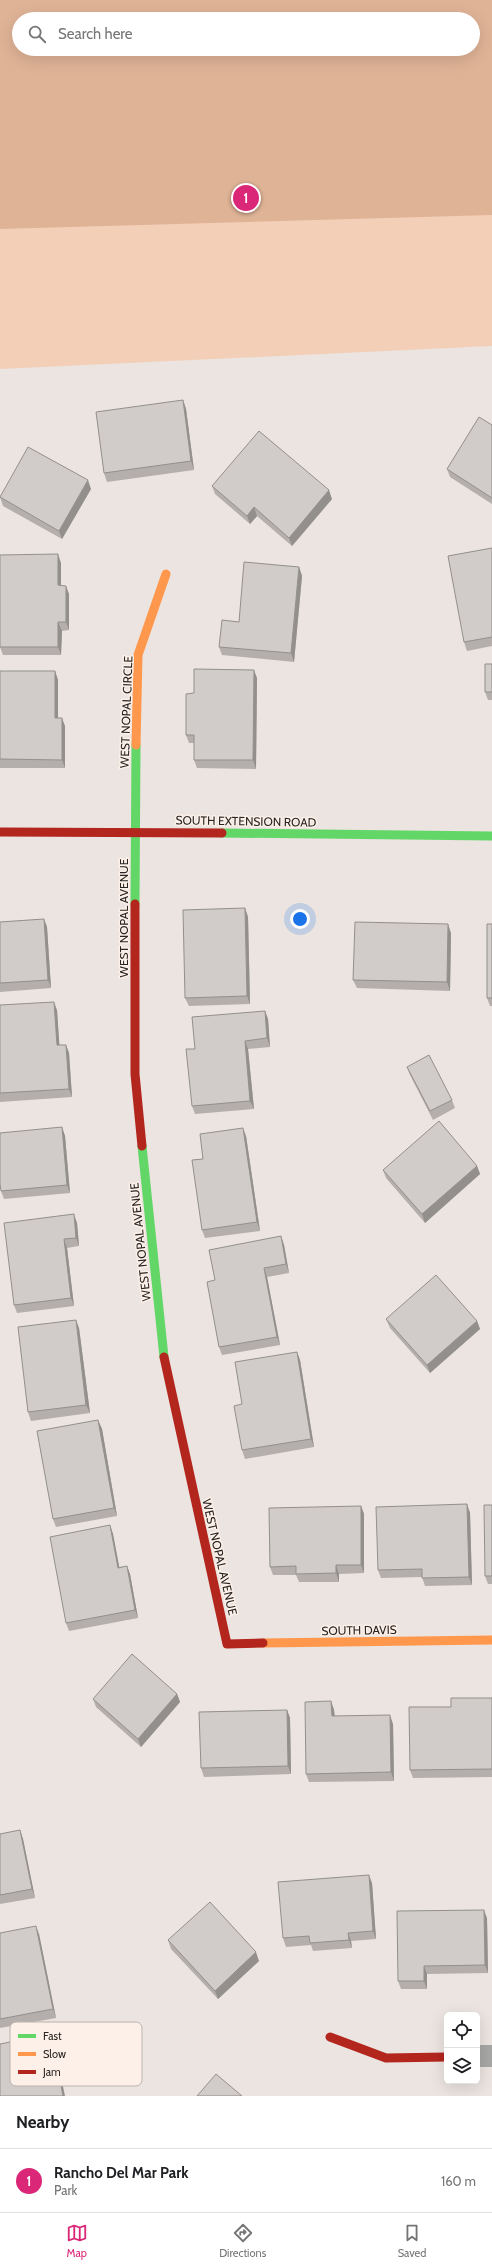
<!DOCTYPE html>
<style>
:root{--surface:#fff;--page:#f6f6f6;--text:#202124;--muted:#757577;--line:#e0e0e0;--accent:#db2777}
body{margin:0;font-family:Cabin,sans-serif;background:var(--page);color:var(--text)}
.controls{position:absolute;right:12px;bottom:12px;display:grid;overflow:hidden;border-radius:6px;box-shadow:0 4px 16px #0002}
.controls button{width:36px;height:36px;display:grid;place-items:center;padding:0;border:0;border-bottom:1px solid var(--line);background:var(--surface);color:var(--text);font:20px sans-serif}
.you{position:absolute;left:300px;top:919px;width:14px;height:14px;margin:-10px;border:3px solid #fff;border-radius:50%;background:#1a73e8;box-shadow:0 0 0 6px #1a73e833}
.badge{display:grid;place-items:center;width:26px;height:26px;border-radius:50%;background:var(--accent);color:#fff;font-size:13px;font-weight:700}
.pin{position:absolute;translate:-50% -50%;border:2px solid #fff;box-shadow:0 1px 4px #0006}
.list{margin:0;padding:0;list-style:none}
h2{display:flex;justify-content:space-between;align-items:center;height:52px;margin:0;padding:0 16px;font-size:17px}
h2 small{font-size:13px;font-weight:400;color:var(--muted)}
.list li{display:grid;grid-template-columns:26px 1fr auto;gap:12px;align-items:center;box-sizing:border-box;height:64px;padding:0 16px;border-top:1px solid var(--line)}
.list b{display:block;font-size:15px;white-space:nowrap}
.list p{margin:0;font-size:13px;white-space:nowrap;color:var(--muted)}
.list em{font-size:13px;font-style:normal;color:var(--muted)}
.icon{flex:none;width:22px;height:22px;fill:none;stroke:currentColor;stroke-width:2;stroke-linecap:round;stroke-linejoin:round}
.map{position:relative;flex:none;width:492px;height:2096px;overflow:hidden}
.search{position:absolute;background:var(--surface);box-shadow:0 4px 16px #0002;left:12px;right:12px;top:12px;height:44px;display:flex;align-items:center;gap:10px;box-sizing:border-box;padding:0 14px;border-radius:22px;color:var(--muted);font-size:15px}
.sheet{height:116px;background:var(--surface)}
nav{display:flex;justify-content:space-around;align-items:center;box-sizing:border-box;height:56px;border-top:1px solid var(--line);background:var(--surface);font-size:11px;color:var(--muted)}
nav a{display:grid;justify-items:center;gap:2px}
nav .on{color:var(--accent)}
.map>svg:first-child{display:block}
</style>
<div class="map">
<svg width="492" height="2096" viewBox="0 0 492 2096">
<rect width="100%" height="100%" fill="#ebe4e0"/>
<path fill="#f3cfb7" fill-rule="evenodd" d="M0,0H492V346L0,369ZM19,19H473V49H19Z"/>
<path fill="#dfb396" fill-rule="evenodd" d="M0,0H492V215L0,229ZM19,19H473V49H19Z"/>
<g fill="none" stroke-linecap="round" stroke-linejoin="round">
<path stroke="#a7a7a5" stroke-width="22" d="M477,2056H492"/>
<path stroke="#63d668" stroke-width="9" d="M222,833L492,836
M135,904L136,745
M142,1146L164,1357"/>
<path stroke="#ff974d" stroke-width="9" d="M136,745L138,655L166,574
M263,1643L492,1640"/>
<path stroke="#b3261e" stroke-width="9" d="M0,832L222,833
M135,904V1074L142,1146
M164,1357L227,1644L263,1643
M330,2037L386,2058L447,2057"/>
</g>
<path fill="#b4afad" d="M183,400L186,409L194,470L107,482L104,473Z
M492,425V504L450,477L447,469Z
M212,486L332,499L292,546L257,516L250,524L215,494Z
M91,489L62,539L3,506L0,497Z
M492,548V646L467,651L464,642Z
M0,555L61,563V585L69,594V630L62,631L61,655H3L0,647Z
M299,567L302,576L294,662L222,655L219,647Z
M492,664V700H488L485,692Z
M0,671H55L58,680V718L65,726V768H0Z
M257,678L256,769L197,768L194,760V743H189L186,735L194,693Z
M245,908L248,917L250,1004L189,1006L185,998Z
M44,919L47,927L51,988L0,992V922Z
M492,924V1006H490L487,998Z
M451,933L450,991L357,988L353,980Z
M0,1005L57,1010L59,1045H66L69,1053L72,1097L0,1102Z
M265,1011L268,1019L270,1047L248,1049L254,1109L195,1114L192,1106L195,1049Z
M407,1067L452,1100L455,1108L433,1120L410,1075Z
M62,1127L65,1136L70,1193L4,1199L1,1191Z
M246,1136L260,1231L205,1238L202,1230L203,1159Z
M477,1166L480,1174L425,1223L386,1178L383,1170Z
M77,1223L79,1246L67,1248L74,1306L17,1313L14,1305Z
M281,1236L284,1245L289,1273L267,1277L280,1345L222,1355L219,1347L215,1280Z
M386,1319L477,1321L480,1329L430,1373L390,1328Z
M79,1328L90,1413L31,1421L28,1412Z
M297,1352L300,1360L314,1447L245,1459L242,1450V1404Z
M98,1420L102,1429L117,1516L56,1527L53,1519Z
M467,1504L470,1513L472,1585L425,1586L422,1577L381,1578L378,1570Z
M492,1505V1584H488L485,1576Z
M361,1506L364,1514V1573L339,1574V1582H299L296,1575H273L270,1567Z
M110,1525L113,1534L119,1567L127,1566L130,1574L138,1618L69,1631L66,1623Z
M177,1694L180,1702L141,1747L96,1707L93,1699Z
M492,1698V1777L413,1778L410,1770L451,1707Z
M331,1701L334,1710L335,1716L393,1724L394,1781L309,1782L306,1774Z
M287,1710L290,1718L291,1774L204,1777L201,1768Z
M20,1830L23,1839L35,1898L0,1904V1834Z
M372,1883L376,1939L351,1941L352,1948L313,1951L311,1945L286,1947L283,1938Z
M487,1918L488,1973L427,1974V1989H401L398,1981Z
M0,1933L39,1934L56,2018L0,2028Z
M168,1940L259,1961L218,1999L171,1949Z"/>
<path fill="#928f8d" d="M183,400L186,409L194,470L191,461Z
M88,480L91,489L62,539L59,531Z
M329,490L332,499L292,546L289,538Z
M254,507L257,516L250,524L247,516Z
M58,554L61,563V594L58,585Z
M299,567L302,576L294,662L291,653Z
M66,586L69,594V630L66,622Z
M58,622L62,631L61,655L58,647Z
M254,670L257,678L256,769L253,760Z
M55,671L58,680V726L55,718Z
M62,718L65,726V768L62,760Z
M245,908L248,917L250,1004L247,996Z
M44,919L47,927L51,988L48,980Z
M448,924L451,933L450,991L447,982Z
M54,1002L57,1010L60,1053L57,1045Z
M265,1011L268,1019L270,1047L267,1038Z
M245,1041L248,1049L254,1109L250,1101Z
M66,1045L69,1053L72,1097L69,1089Z
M62,1127L65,1136L70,1193L67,1185Z
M243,1128L246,1136L260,1231L257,1222Z
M477,1166L480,1174L425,1223L422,1214Z
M74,1214L77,1223L79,1246L76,1238Z
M281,1236L284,1245L289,1273L286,1264Z
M64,1239L67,1248L74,1306L71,1298Z
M264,1268L267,1277L280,1345L277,1337Z
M76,1320L79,1328L90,1413L86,1405Z
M477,1321L480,1329L430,1373L427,1365Z
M297,1352L300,1360L314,1447L311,1439Z
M98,1420L102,1429L117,1516L114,1508Z
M467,1504L470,1513L472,1585L469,1577Z
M361,1506L364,1514V1573L361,1565Z
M110,1525L113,1534L121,1576L118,1568Z
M336,1565L339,1574V1582L336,1573Z
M127,1566L130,1574L138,1618L135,1610Z
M177,1694L180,1702L141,1747L138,1739Z
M331,1701L334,1710L335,1724L332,1716Z
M287,1710L290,1718L291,1774L288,1766Z
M390,1715L393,1724L394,1781L391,1772Z
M20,1830L23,1839L35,1898L32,1889Z
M369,1875L372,1883L376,1939L373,1931Z
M484,1910L487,1918L488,1973L485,1965Z
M36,1926L39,1934L56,2018L53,2009Z
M348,1933L351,1941L352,1948L349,1940Z
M256,1952L259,1961L218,1999L215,1991Z
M424,1966L427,1974V1989L424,1981Z
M51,2034L54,2043L65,2096H63Z"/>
<path fill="#d1ccc9" stroke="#928f8d" d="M183,400L191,461L104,473L96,412Z
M479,417L492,425V498L447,469Z
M259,431L329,490L289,538L254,507L247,516L212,486Z
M28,447L88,480L59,531L0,497Z
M492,548V637L464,642L448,556Z
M58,554V585L66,586V622H58V647H0V555Z
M244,562L299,567L291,653L219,647L222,620L239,622Z
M485,664H492V692H485Z
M194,669L254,670L253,760H194V735H186V694L194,693Z
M0,671H55V718H62V760L0,759Z
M245,908L247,996L185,998L183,910Z
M44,919L48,980L0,983V922Z
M355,922L448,924L447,982L353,980Z
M487,924H492V998H487Z
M54,1002L57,1045H66L69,1089L0,1093V1005Z
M265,1011L267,1038L245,1041L250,1101L192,1106L186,1049H195L192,1017Z
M429,1055L452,1100L430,1111L407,1067Z
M439,1121L477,1166L422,1214L383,1170Z
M62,1127L67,1185L1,1191L0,1184V1133Z
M243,1128L257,1222L202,1230L192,1160L203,1159L200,1134Z
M74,1214L76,1238L64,1239L71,1298L14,1305L4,1223Z
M281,1236L286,1264L264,1268L277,1337L219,1347L207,1282L215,1280L209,1250Z
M436,1275L477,1321L427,1365L386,1319Z
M76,1320L86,1405L28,1412L18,1327Z
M297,1352L311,1439L242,1450L234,1406L242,1404L235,1362Z
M98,1420L114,1508L53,1519L37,1431Z
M467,1504L469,1577L422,1578V1569L378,1570L376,1507Z
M484,1505H492V1576H485Z
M361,1506V1565H336V1573L296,1574V1566L270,1567L269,1508Z
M110,1525L118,1568L127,1566L135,1610L66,1623L50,1537Z
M132,1654L177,1694L138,1739L93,1699Z
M451,1698H492V1769L410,1770L409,1707H451Z
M331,1701L332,1716L390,1715L391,1772L306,1774L305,1702Z
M287,1710L288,1766L201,1768L199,1712Z
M20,1830L32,1889L0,1895V1834Z
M369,1875L373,1931L348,1933L349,1940L310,1943L309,1936L283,1938L278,1882Z
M210,1902L256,1952L215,1991L168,1940Z
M484,1910L485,1965L424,1966V1981H398L397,1911Z
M36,1926L53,2009L0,2019V1933Z
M51,2034L63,2096H0V2044Z
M216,2074L242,2096H197Z"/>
<g text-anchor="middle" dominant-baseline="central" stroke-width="3" stroke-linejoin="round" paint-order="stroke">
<g font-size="12" fill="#292421" stroke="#fdf0e8">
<text transform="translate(126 712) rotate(-88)">WEST NOPAL CIRCLE</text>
<text transform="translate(246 821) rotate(1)">SOUTH EXTENSION ROAD</text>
<text transform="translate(123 918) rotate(-90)">WEST NOPAL AVENUE</text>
<text transform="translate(140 1242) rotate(-96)">WEST NOPAL AVENUE</text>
<text transform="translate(220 1557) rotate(77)">WEST NOPAL AVENUE</text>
<text transform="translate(359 1630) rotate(-1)">SOUTH DAVIS</text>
</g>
</g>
<rect x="10" y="2022" width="132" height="64" rx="6" fill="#fdf0e8" stroke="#bdb3ac" stroke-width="1"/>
<rect x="18" y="2034" width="18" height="4" fill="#63d668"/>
<rect x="18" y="2052" width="18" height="4" fill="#ff974d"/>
<rect x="18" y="2070" width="18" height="4" fill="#b3261e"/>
<g font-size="11" fill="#292421">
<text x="43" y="2040">Fast</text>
<text x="43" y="2058">Slow</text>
<text x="43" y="2076">Jam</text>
</g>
</svg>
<div class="controls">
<button><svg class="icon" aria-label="locate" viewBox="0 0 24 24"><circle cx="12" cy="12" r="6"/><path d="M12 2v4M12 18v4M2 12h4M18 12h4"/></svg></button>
<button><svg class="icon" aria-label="layers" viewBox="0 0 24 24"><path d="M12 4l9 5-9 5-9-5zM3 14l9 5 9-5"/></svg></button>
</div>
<div class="you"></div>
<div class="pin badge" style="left:246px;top:198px">1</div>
<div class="search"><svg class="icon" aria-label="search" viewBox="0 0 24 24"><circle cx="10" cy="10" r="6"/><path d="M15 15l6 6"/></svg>Search here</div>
</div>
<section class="sheet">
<h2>Nearby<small></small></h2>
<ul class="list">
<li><span class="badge">1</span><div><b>Rancho Del Mar Park</b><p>Park</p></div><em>160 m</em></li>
</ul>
</section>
<nav>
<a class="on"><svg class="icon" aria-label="map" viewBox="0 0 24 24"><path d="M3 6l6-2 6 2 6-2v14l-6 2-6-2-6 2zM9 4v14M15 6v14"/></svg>Map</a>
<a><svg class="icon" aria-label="directions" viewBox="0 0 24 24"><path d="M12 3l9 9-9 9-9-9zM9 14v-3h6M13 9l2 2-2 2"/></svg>Directions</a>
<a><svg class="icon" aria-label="saved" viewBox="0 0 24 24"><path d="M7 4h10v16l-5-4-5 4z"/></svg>Saved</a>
</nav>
